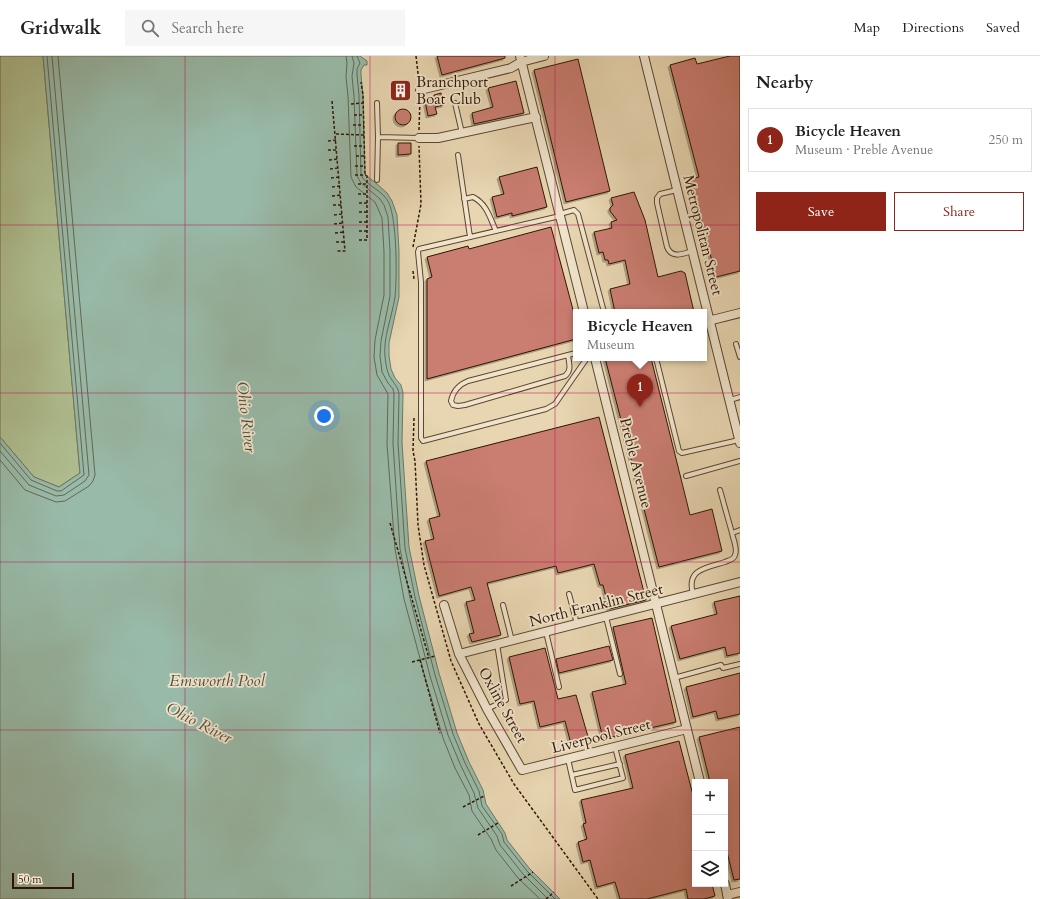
<!DOCTYPE html>
<meta charset="utf-8">
<style>
:root{--surface:#fff;--page:#f6f6f6;--text:#202124;--muted:#757577;--line:#e0e0e0;--accent:#8f2418}
body{margin:0;font-family:Cardo,serif;background:var(--page);color:var(--text)}
.controls{position:absolute;right:12px;bottom:12px;display:grid;overflow:hidden;border-radius:0px;box-shadow:0 4px 16px #0002}
.controls button{width:36px;height:36px;display:grid;place-items:center;padding:0;border:0;border-bottom:1px solid var(--line);background:var(--surface);color:var(--text);font:20px sans-serif}
.scale{position:absolute;left:12px;bottom:10px;width:62px;box-sizing:border-box;padding-left:4px;border:2px solid #2e1600;border-top:0;font-size:11px;line-height:14px;white-space:nowrap;color:#2e1600;-webkit-text-stroke:3px #f0e4cd;paint-order:stroke}
.you{position:absolute;left:324px;top:360px;width:14px;height:14px;margin:-10px;border:3px solid #fff;border-radius:50%;background:#1a73e8;box-shadow:0 0 0 6px #1a73e833}
.badge{display:grid;place-items:center;width:26px;height:26px;border-radius:50%;background:var(--accent);color:#fff;font-size:13px;font-weight:700}
.pin{position:absolute;translate:-50% -33px;filter:drop-shadow(0 1px 2px #0008)}
.pin::after{content:'';position:absolute;top:21px;width:14px;height:12px;background:inherit;clip-path:polygon(0 0,100% 0,50% 100%)}
.popup{position:absolute;left:573px;top:253px;width:134px;height:52px;box-sizing:border-box;display:grid;place-content:center;border-radius:0px;background:var(--surface);filter:drop-shadow(0 1px 3px #0005);font-size:13px;white-space:nowrap;color:var(--muted)}
.popup b{font-size:15px;color:var(--text)}
.popup::after{content:'';position:absolute;left:50%;top:100%;margin-left:-8px;border:8px solid transparent;border-top-color:var(--surface)}
.list{margin:0;padding:0;list-style:none}
h2{display:flex;justify-content:space-between;align-items:center;height:52px;margin:0;padding:0 16px;font-size:17px}
h2 small{font-size:13px;font-weight:400;color:var(--muted)}
.list li{display:grid;grid-template-columns:26px 1fr auto;gap:12px;align-items:center;box-sizing:border-box;height:64px;margin:0 8px 8px;padding:0 8px;border:1px solid var(--line);border-radius:0px}
.list b{display:block;font-size:15px;white-space:nowrap}
.list p{margin:0;font-size:13px;white-space:nowrap;color:var(--muted)}
.list em{font-size:13px;font-style:normal;color:var(--muted)}
.actions{display:flex;gap:8px;padding:12px 16px}
.actions a{flex:1;padding:9px 0;border:1px solid var(--accent);border-radius:0px;text-align:center;font-size:14px;color:var(--accent)}
.actions .main{background:var(--accent);color:#fff}
.icon{flex:none;width:22px;height:22px;fill:none;stroke:currentColor;stroke-width:2;stroke-linecap:round;stroke-linejoin:round}
.map{position:relative;flex:none;width:740px;height:843px;overflow:hidden}
header{display:flex;align-items:center;gap:24px;box-sizing:border-box;height:56px;padding:0 20px;background:var(--surface);border-bottom:1px solid var(--line)}
header strong{font-size:19px}
nav{display:flex;gap:22px;margin-inline-start:auto;font-size:14px}
.search{width:280px;height:36px;background:var(--page);display:flex;align-items:center;gap:10px;box-sizing:border-box;padding:0 14px;border-radius:0px;color:var(--muted);font-size:15px}
main{display:flex}
aside{flex:1;background:var(--surface)}
.map>svg:first-child{display:block}
</style>
<header>
<strong>Gridwalk</strong>
<div class="search"><svg class="icon" aria-label="search" viewBox="0 0 24 24"><circle cx="10" cy="10" r="6"/><path d="M15 15l6 6"/></svg>Search here</div>
<nav><a>Map</a><a>Directions</a><a>Saved</a></nav>
</header>
<main>
<div class="map">
<svg width="740" height="843" viewBox="0 0 740 843">
<defs>
<filter id="shadow"><feDropShadow dx="-2" dy="2" stdDeviation="0" flood-color="#0004"/></filter>
</defs>
<rect width="100%" height="100%" fill="#e8d6b2"/>
<filter id="stains"><feTurbulence type="fractalNoise" baseFrequency=".005" numOctaves="4"/><feColorMatrix values="0 0 0 0 .2 0 0 0 0 .09 0 0 0 0 .02 0 0 0 .5 -.17"/></filter>
<radialGradient id="worn" r=".72"><stop offset=".6" stop-color="#630" stop-opacity="0"/><stop offset="1" stop-color="#630" stop-opacity=".3"/></radialGradient>
<path fill="#afbf91" stroke="#6e6a48" d="M0,0H43L80,417L59,431L34,421L0,381Z"/>
<path fill="#98baa8" stroke="#6e7865" d="M43,0H360L367,5V9H364L361,14V19L363,39L365,118L367,120L377,128L387,137L392,145L397,159L399,195V241L389,287V300L391,313L395,322L401,329L403,337L402,387L409,491L419,540L439,617L457,677L469,706L483,734L486,748L505,777L507,784L529,812L560,843H0V381L34,421L59,431L80,417Z"/>
<g fill="none" stroke-linecap="round" stroke-linejoin="round">
<path stroke="#636854" stroke-width="1" d="M346,0L347,7L346,21L348,40L351,121L356,131L375,146L382,162L384,196V239L375,284L374,301L377,319L388,338L387,388L395,493L404,543L425,621L443,682L455,712L469,739L472,755L491,783L496,794L518,822L540,843
M352,0L354,7L352,20L354,40L357,120L361,127L380,143L384,149L388,161L390,195V240L381,285L380,300L382,316L388,327L393,333L394,338L393,387L400,493L410,542L430,620L448,679L461,710L474,737L478,752L497,780L500,789L523,818L548,843
M357,0L360,7L357,13V19L359,39L361,119C366,130 383,134 389,147C397,166 397,220 395,241C392,261 383,281 385,301C386,309 387,318 392,324C395,329 398,331 399,338L398,387L405,492L415,541L435,619L453,678L465,707L479,735L482,750L502,778L504,786L527,815L555,843
M0,387L31,424L57,435H61L84,419L47,0
M0,395L29,429L56,440L64,439L85,425L89,419L52,0
M0,404L25,434L56,446L65,445L89,430L93,425L95,419L58,0"/>
</g>
<path fill="#ca7d71" stroke="#2e1600" filter="url(#shadow)" d="M437,0H505V2L442,19Z
M730,0H740V215L716,221L691,123L699,121L670,9L695,2L697,8Z
M578,3L610,135L566,146L534,14Z
M516,25L524,57L474,68L472,57L493,51L488,32Z
M441,37L444,49L435,51L437,58L428,60L425,45L434,42V39Z
M395 61a8 8 0 1 1 16 0a8 8 0 1 1-16 0Z
M398,87H411V98L398,99Z
M537,111L547,151L512,160V157L497,161L492,141L504,138L499,121Z
M634,136L645,164L658,221L681,215L685,217L694,256H615L610,233L630,228L625,204L609,208L608,204H605L603,196L599,197L594,176L612,172L611,166L617,164L610,155V152L613,149L611,142Z
M551,171L576,265V283L427,323V223L432,221L427,201L468,190L469,193Z
M605,302H651L690,459L712,453L722,495L659,511Z
M599,361L646,544L609,553L603,529H600L594,508L558,517L556,510L487,527L501,579L472,586L469,578L474,577L466,546L475,544L471,531L439,540L425,485L434,483L429,463L440,460L426,405Z
M740,540V597L727,600L725,591L680,603L671,570L717,558L714,546Z
M652,562L676,666L603,683L592,636L626,628L613,571Z
M609,590L613,604L559,617L556,603Z
M545,592L558,643L576,639L589,684L571,688L565,665L540,671L534,645L520,648L509,601Z
M740,617V658L718,663L716,655L693,661L686,631Z
M740,671V823L734,824L725,788V726H710L699,681Z
M679,685L695,747V828H712L715,840L704,843H688L686,833L647,843H620L615,826L597,831L590,804L583,806L578,786L587,783L583,768L586,767L581,744L633,732L625,699Z"/>
<g fill="none" stroke-linecap="round" stroke-linejoin="round">
<defs>
<path id="service" d="M377,47L378,81
M455,47L462,77
M458,99L470,181
M377,124L378,81L419,82
M677,134L660,138L657,142V147L667,191C672,203 683,198 692,195
M464,143L473,141C487,148 490,162 496,175
M560,158L574,154L578,158L604,256
M560,160L419,193L418,196L421,226V382L423,385L546,353L555,348L587,302
M736,288L740,301
M568,299C569,308 572,314 565,320L465,349L458,350L453,349L451,345C453,335 458,329 468,325L568,299L576,297
M656,302L679,395L682,397L739,384
M730,344L740,341
M686,420L740,405
M720,434L732,477L740,474
M569,538L577,568
M693,538C686,513 706,512 725,506C729,504 734,504 735,499C738,493 733,483 732,477
M503,549L512,585
M606,561L620,618
M546,576L559,631
M674,622L721,609L723,612L740,608
M487,653L506,644L497,588
M568,703L575,734L623,722L615,691
M572,719L620,708"/>
<path id="minor" d="M520,0L584,256
M644,0L740,387
M420,34L511,12L521,6L544,0
M419,82H438L536,61
M704,266L740,257
M595,302L700,726
M444,549L459,598L487,653L522,714L687,673
M459,598L740,526
M725,828L728,843
M727,839L740,836"/>
</defs>
<use href="#service" stroke="#5c462c" stroke-width="6"/>
<use href="#minor" stroke="#5c462c" stroke-width="10"/>
<path stroke="#2e1600" stroke-width="1.5" stroke-dasharray="3 2" stroke-linecap="butt" d="M416,0L419,26
M332,45L345,195H336
M351,48L363,47
M354,59H364
M353,69H364
M419,74L420,42
M336,78L364,79
M328,85L336,84
M354,90H365
M328,94H337
M356,100H365
M329,104L338,103
M355,110H365
M330,113L338,112
M355,119H366
M331,122L339,121
M358,128H367
M332,131L340,130
M358,138H367
M332,140L341,139
M359,147H367
M333,149H342
M359,156H367
M334,159L342,158
M359,166H367
M334,168L343,167
M359,175H367
M335,177L344,176
M359,184H367V120L365,118L363,39L361,26
M336,186H344
M413,191L421,148L419,90
M413,215L414,223
M414,362L413,395L415,405L418,469L424,509L451,605L479,668L514,728L598,843
M390,467L429,602
M420,604L440,677
M412,606L435,600
M463,751L484,740
M478,779L498,767
M511,830L533,816
M546,843L554,836"/>
<use href="#service" stroke="#f0e4cd" stroke-width="4"/>
<use href="#minor" stroke="#f0e4cd" stroke-width="8"/>
</g>
<path fill="none" stroke="#c2185b" stroke-width="1" stroke-opacity="0.55" d="M185,0V843M370,0V843M555,0V843M0,169H740M0,337H740M0,506H740M0,674H740"/>
<defs>
<symbol id="building-square" viewBox="-11 -11 22 22"><rect x="-9" y="-9" width="18" height="18" rx="4" fill="#8f2418" stroke="#f0e4cd"/><path d="M-4-6H4V6H1V3H-1V6H-4ZM-2.5-4.3h1.7v1.8h-1.7ZM.8-4.3h1.7v1.8H.8ZM-2.5-1h1.7V.8h-1.7ZM.8-1h1.7V.8H.8Z" fill="#fff"/></symbol>
</defs>
<g fill-rule="evenodd">
<use href="#building-square" x="388" y="22" width="25" height="25"/>
</g>
<g text-anchor="middle" dominant-baseline="central" stroke-width="3.5" stroke-linejoin="round" paint-order="stroke">
<g font-size="15" fill="#2e1600" stroke="#f0e4cd" text-anchor="start">
<text x="416" y="26">Branchport<tspan x="416" dy="17">Boat Club</tspan></text>
</g>
<g font-size="15" fill="#2e1600" stroke="#f0e4cd">
<text transform="translate(703 179) rotate(76)">Metropolitan Street</text>
<text transform="translate(636 407) rotate(76)">Preble Avenue</text>
<text transform="translate(596 549) rotate(-14)">North Franklin Street</text>
<text transform="translate(503 649) rotate(61)">Oxline Street</text>
<text transform="translate(601 680) rotate(-14)">Liverpool Street</text>
</g>
<g font-size="16" font-style="italic" fill="#534f3b" stroke="#f0e4cd">
<text transform="translate(246 361) rotate(83)">Ohio River</text>
<text x="217" y="625">Emsworth Pool</text>
<text transform="translate(199 667) rotate(27)">Ohio River</text>
</g>
</g>
<rect width="100%" height="100%" filter="url(#stains)"/>
<rect width="100%" height="100%" fill="url(#worn)"/>
</svg>
<div class="controls">
<button>+</button>
<button>−</button>
<button><svg class="icon" aria-label="layers" viewBox="0 0 24 24"><path d="M12 4l9 5-9 5-9-5zM3 14l9 5 9-5"/></svg></button>
</div>
<div class="scale">50 m</div>
<div class="you"></div>
<div class="pin badge" style="left:640px;top:351px">1</div>
<div class="popup"><b>Bicycle Heaven</b>Museum</div>
</div>
<aside>
<h2>Nearby<small></small></h2>
<ul class="list">
<li><span class="badge">1</span><div><b>Bicycle Heaven</b><p>Museum · Preble Avenue</p></div><em>250 m</em></li>
</ul>
<div class="actions"><a class="main">Save</a><a>Share</a></div>
</aside>
</main>
